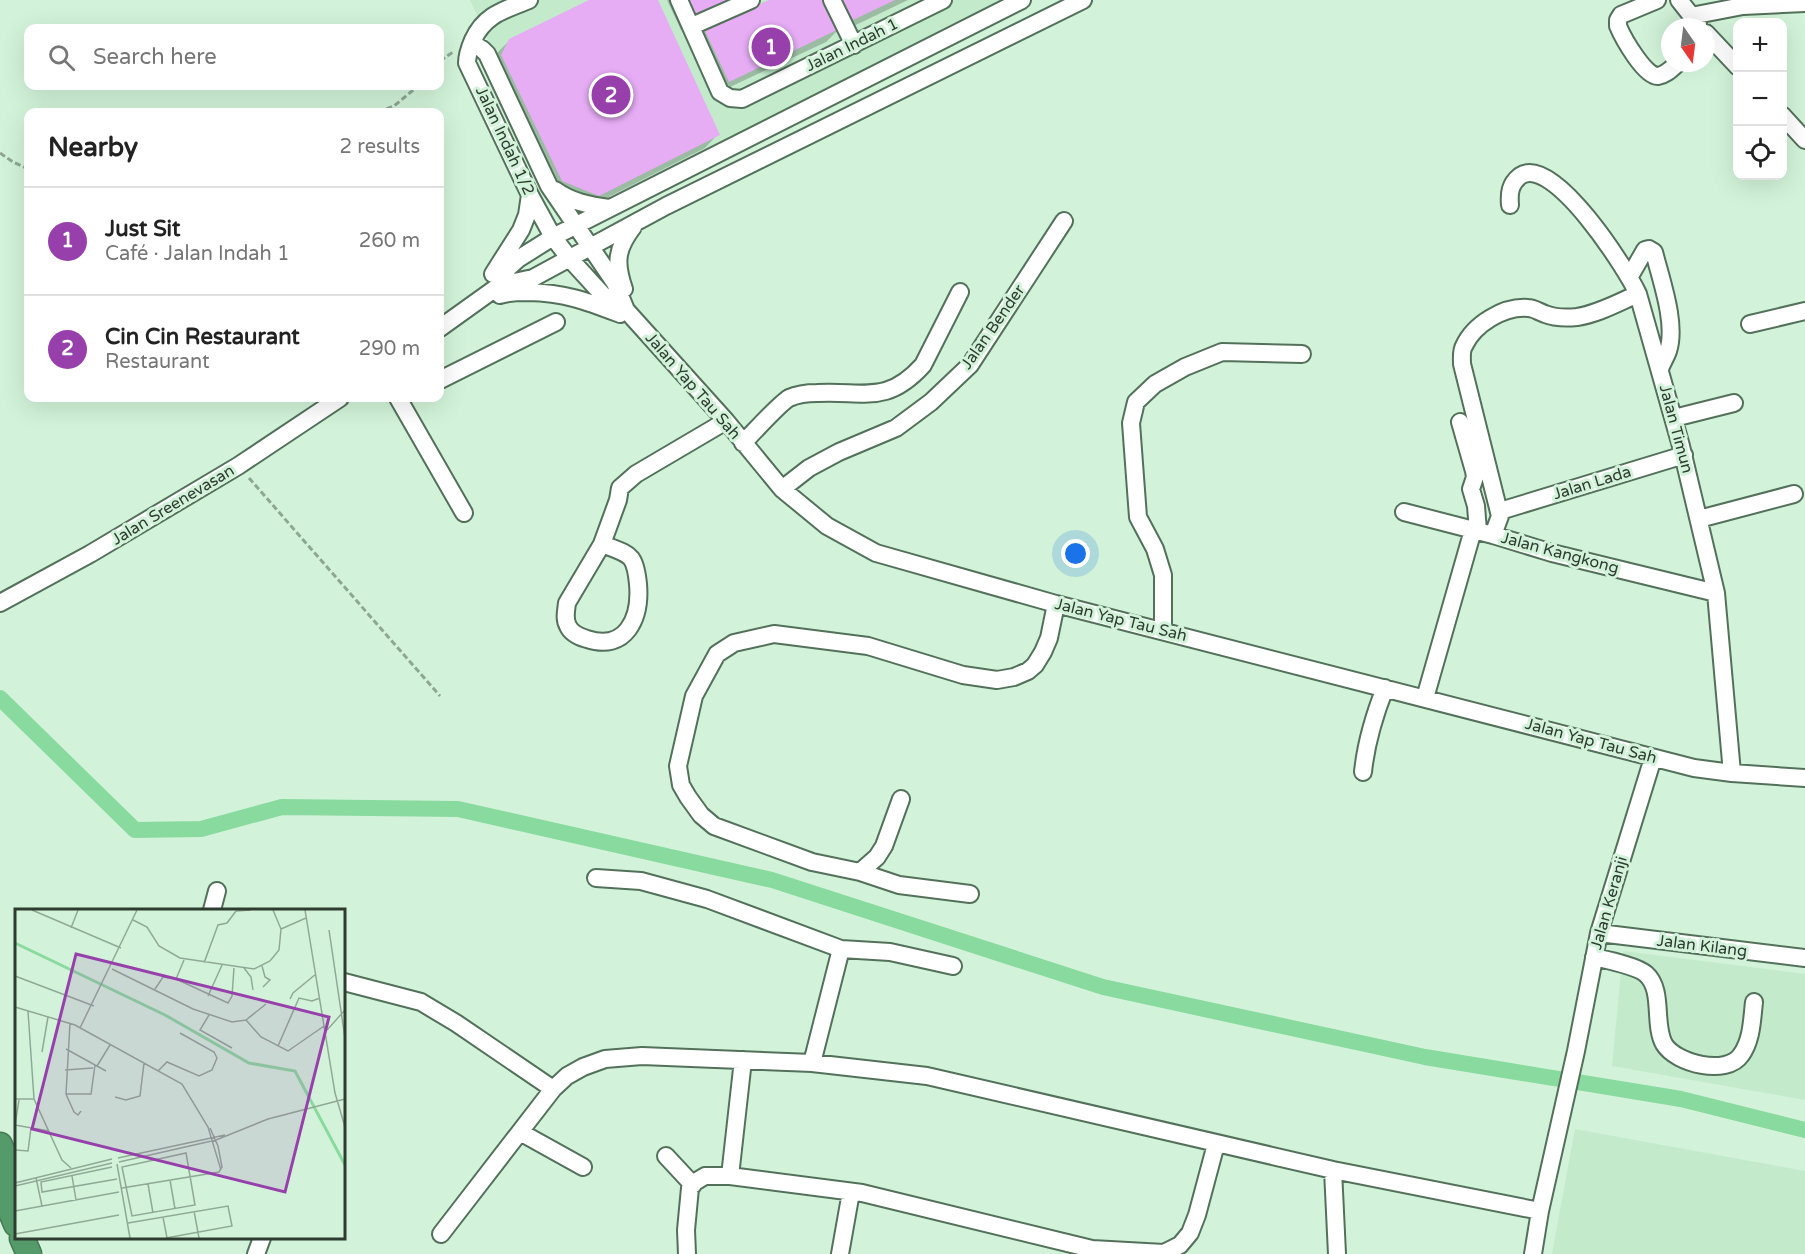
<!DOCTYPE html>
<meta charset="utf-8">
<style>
:root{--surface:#fff;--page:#f2f2f2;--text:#222;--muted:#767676;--line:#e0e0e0;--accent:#9740ac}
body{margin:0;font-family:"Varela Round",sans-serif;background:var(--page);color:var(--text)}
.controls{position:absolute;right:18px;top:18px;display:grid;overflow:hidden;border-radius:12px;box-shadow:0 6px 24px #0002}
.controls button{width:54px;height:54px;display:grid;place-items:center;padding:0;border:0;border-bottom:2px solid var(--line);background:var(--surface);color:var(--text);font:30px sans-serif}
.compass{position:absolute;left:1661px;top:18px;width:54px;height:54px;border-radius:50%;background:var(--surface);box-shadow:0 6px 24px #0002;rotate:166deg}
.you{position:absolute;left:1076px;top:554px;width:21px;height:21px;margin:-15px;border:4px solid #fff;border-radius:50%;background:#1a73e8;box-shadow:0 0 0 9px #1a73e833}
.badge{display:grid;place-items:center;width:39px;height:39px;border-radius:50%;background:var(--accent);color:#fff;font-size:20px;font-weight:700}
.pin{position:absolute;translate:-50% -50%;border:3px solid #fff;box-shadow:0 2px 6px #0006}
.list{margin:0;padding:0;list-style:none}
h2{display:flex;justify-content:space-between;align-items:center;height:78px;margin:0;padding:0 24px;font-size:26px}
h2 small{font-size:20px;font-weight:400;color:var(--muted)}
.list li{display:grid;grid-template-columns:39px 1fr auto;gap:18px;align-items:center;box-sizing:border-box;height:108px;padding:0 24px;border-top:2px solid var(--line)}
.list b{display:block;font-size:22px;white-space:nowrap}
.list p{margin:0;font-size:20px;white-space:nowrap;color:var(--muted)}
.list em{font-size:20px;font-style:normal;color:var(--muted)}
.icon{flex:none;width:33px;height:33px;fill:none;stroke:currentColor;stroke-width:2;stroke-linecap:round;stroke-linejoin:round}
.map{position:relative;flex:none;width:1805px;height:1254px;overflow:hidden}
.search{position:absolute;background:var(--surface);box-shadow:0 6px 24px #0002;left:24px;top:24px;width:420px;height:66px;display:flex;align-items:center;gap:15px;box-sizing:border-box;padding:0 21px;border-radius:12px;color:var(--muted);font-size:22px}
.panel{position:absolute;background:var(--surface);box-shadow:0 6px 24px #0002;left:24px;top:108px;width:420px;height:294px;border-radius:12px}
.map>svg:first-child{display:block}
</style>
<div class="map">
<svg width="1805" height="1254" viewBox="0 0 1805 1254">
<rect width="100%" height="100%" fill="#d2f3d9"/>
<path fill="#c2eacb" d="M470,0H1004L601,201L554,183Z
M1623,951L1805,974V1100L1612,1066Z
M1575,1129L1805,1171V1254H1552Z"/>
<path fill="#0003" d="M593,0H656L718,134L705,148L585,209L548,194L496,54L510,40Z
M667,0H747L681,30Z
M773,0H908L839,33L838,30L826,42L715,94L691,44L704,30Z"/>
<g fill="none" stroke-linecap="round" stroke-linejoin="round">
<path stroke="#89da9e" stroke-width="16" d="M0,698L135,830L201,829L282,807L458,809L772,880L1103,987L1425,1057L1681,1099L1805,1130"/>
</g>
<path fill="#e6adf5" d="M589,0H658L720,135L599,196L562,181L501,55L509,39Z
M687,0H733L695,18Z
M769,0H827L841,28L729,82L704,29Z
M843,0H895L853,20Z"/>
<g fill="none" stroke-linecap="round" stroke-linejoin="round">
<defs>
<path id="minor" d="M529,0C505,10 485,14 473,40C470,47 467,54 467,63L530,195L553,237L570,259L602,294L615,304L626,310
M679,0L720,92L730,98L742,99L943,0
M832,0L854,45
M1657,0L1621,15L1618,20V26C1623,38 1645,77 1658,76C1666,75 1672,68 1678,63
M1679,0L1698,24
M1691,16L1743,6L1805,3
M692,26L751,0
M1706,33L1738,67
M472,43L482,49L487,54L549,186L615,283L626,310L726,421L782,489L827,526L876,553L1056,604L1694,768L1732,773L1805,778
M1782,115L1805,140
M555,190C571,202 589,205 609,208
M1510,205C1509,193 1510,184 1520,176C1553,153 1627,270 1638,294L1681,446L1716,593L1732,773
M493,274L521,230L527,215L530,195
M1630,276L1645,250L1649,249L1654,252C1661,280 1677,324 1668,351C1666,357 1662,363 1660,369
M500,285L508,268L518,259L553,237L1022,0
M624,289C615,263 616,249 633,227
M500,295C509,292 519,292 528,292C566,293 586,301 620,314
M1750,324L1805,311
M440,328L500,285L533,278L666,206L1083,0
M440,380L556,322
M398,398L464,513
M1674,418L1734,403
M1460,422L1474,471L1475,477L1471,489L1476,506L1478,531
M743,443C753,433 779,404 789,398C798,394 807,393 817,393C863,390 886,406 923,365L960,292
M782,489L809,468L839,452L896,428L931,402L970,365L1064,221
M1500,511L1684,455
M1404,512L1493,535L1552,553L1716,593
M1699,519L1794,494
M1493,535L1500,516L1462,364C1462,358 1461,351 1464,346C1474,324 1504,306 1528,308C1534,308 1539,312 1545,314C1555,318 1567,318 1577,317C1598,314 1619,302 1638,294
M602,544C630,555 635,553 638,584C641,618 626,652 587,639C580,637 571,633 568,626C564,619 566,612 567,603L602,544L618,500L620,488L636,474L726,421
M0,603L90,554L238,466L340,398
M1163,631V575L1155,549L1138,517L1131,423L1136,402L1155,384L1185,367L1222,352L1302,354
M1425,698L1473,530
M1363,772C1366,742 1374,716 1385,688
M860,872L877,857L884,846L901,799
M596,878L641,881L707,899L841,949L812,1063
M970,894L899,885L860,872L812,862L714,826L701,815L688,797L681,785L678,766L694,696L717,654L734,643L774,634L868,646L963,675L997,680L1014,677L1028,671L1035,665L1043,652L1049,638L1056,604
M212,910L217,891
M1599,933L1805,958
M841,949L890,952L953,966
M1594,957C1607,960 1637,966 1646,974C1664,990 1653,1024 1664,1044C1676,1064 1727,1076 1741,1055C1752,1040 1752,1019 1754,1002
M344,982L421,1002L456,1023L553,1089L567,1076L583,1067L605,1059L642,1056L812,1063L927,1076L1333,1170L1540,1211
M520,1132L583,1167
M666,1156L693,1185
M1333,1170L1337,1254
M730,1176L743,1060
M441,1234L553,1089
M1092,1249L1164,1253L1180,1245L1190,1233L1197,1215L1216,1144
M256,1254L262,1238
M687,1254L686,1230L690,1188L695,1182L705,1176H730L862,1193L1092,1249L1091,1254
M840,1254L851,1192
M1533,1254L1540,1211L1576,1051L1599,933L1653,758"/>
<path id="highway" d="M0,1145L16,1185
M0,1186L16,1224
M22,1238L29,1254"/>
</defs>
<use href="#minor" stroke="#53715a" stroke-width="20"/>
<use href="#highway" stroke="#477955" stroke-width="27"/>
<path stroke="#8ea793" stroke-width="3" stroke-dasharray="6 3" stroke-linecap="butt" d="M440,61L453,52
M378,112L394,106L418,86
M0,153L13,162L28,169
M249,478L440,696"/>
<use href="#minor" stroke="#fff" stroke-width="16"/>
<use href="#highway" stroke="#559a69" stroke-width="24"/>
</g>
<g text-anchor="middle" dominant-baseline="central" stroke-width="6" stroke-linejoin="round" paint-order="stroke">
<g font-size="16" fill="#2e3b31" stroke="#d2f3d9">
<text transform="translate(852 45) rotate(-26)">Jalan Indah 1</text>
<text transform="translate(505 141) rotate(65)">Jalan Indah 1/2</text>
<text transform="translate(993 327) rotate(-55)">Jalan Bender</text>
<text transform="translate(693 386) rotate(49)">Jalan Yap Tau Sah</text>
<text transform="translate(1676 429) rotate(75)">Jalan Timun</text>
<text transform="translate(1592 483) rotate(-17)">Jalan Lada</text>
<text transform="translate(173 505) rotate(-31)">Jalan Sreenevasan</text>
<text transform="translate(1560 553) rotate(15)">Jalan Kangkong</text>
<text transform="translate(1121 620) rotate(14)">Jalan Yap Tau Sah</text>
<text transform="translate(1591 741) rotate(15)">Jalan Yap Tau Sah</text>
<text transform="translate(1609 903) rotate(-74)">Jalan Keranji</text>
<text transform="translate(1702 946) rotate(7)">Jalan Kilang</text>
</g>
</g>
<g transform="translate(15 909)">
<rect width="330" height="330" fill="#d2f3d9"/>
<path fill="none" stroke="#89da9e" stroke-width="3" d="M0,34L150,106L234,154L280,162L330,256"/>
<path fill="none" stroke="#90a996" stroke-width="1.5" d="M17,1L106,39M290,1L320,184L330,218M118,11L132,18L144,37L165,49L239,60L255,52L264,41L266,20L258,1M56,19L63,1M266,20L291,9M314,21L330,129M169,51L161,70L213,94L217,87L219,59M189,54L203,16L212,14L221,2L236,1M247,57L250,68L255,71L248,78M229,59L236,68L238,81M97,60L178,100L217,113L231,111L246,128L273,142L309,117M0,67L79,97M140,80L148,68L161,70M193,87L207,56M275,90L278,84L301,65M0,98L60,116L167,175L193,218L206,261M13,102L19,190L47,251L56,259M194,106L185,121L217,139M231,111L251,95M55,114L51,185L59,203L63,206L66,202M65,119L122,1M312,121L330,101M263,137L284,89L297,92L305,89M51,140L91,162M27,143L33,108M82,157L95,136M50,161L78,159M143,162L152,153L184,167L197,161L202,149L199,143L165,124M51,185H76L80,156M100,188L111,191L125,187L129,154M0,190H19M0,216L34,222M0,216L4,191M0,241L13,242L16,219M171,244L180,296L117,307L107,258ZM103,249L210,226M104,253L201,231L253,210L330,190M102,255L115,329M97,258L26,273L27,283L102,270M57,267L61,291M21,269L27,297M155,271L160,300M0,274L97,250M133,275L138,304M0,277L97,254M107,279L204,263L207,258L203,237L195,219M0,302L104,283M179,302L184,329M148,308L152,329M113,314L213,297L217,317L151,329M0,325L104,306"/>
<path fill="#9740ac" fill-opacity="0.15" stroke="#9740ac" stroke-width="3" d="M61,45L314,108L270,283L17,220Z"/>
<rect width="330" height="330" fill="none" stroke="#2e3b31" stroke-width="3"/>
</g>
</svg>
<div class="controls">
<button>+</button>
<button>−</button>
<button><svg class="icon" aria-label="locate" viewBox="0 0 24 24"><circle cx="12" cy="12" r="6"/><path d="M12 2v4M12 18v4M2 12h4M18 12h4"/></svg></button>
</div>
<svg class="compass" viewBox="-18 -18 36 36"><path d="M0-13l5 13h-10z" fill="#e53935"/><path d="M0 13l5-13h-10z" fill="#767676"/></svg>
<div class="you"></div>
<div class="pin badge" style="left:771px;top:47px">1</div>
<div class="pin badge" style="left:611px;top:95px">2</div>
<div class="search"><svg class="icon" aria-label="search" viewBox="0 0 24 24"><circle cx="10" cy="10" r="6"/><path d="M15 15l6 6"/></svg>Search here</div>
<section class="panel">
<h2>Nearby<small>2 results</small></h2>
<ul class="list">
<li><span class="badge">1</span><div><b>Just Sit</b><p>Café · Jalan Indah 1</p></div><em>260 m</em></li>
<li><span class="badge">2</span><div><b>Cin Cin Restaurant</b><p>Restaurant</p></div><em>290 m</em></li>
</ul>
</section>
</div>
